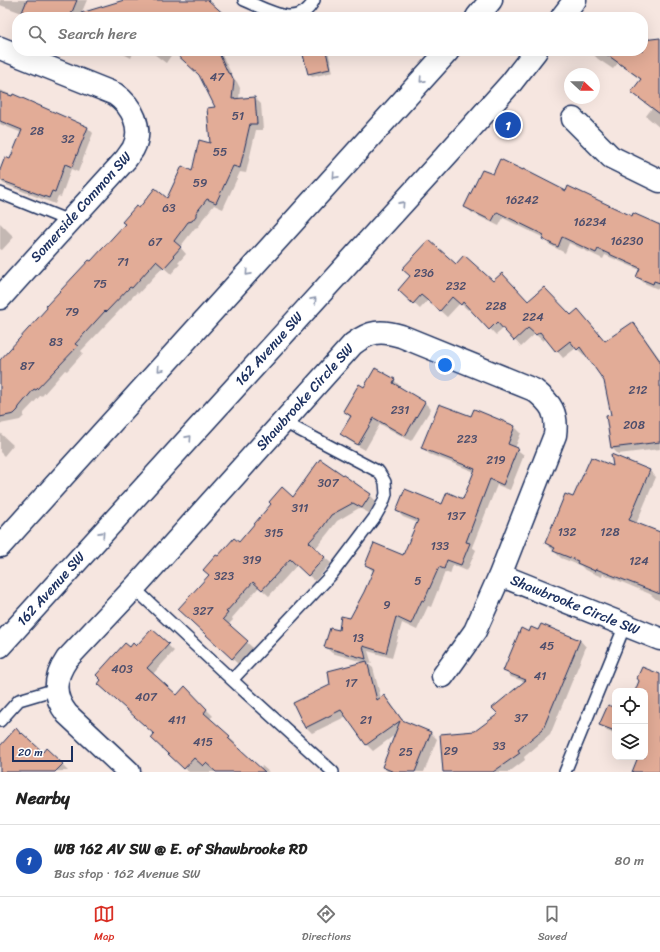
<!DOCTYPE html>
<meta charset="utf-8">
<style>
:root{--surface:#fff;--page:#f6f6f6;--text:#222;--muted:#767676;--line:#e0e0e0;--accent:#d93025}
body{margin:0;font-family:Sriracha,sans-serif;background:var(--page);color:var(--text)}
.controls{position:absolute;right:12px;bottom:12px;display:grid;overflow:hidden;border-radius:8px;box-shadow:0 4px 16px #0002}
.controls button{width:36px;height:36px;display:grid;place-items:center;padding:0;border:0;border-bottom:1px solid var(--line);background:var(--surface);color:var(--text);font:20px sans-serif}
.compass{position:absolute;left:564px;top:68px;width:36px;height:36px;border-radius:50%;background:var(--surface);box-shadow:0 4px 16px #0002;rotate:112deg}
.scale{position:absolute;left:12px;bottom:10px;width:61px;box-sizing:border-box;padding-left:4px;border:2px solid #1b2f5e;border-top:0;font-size:11px;line-height:14px;white-space:nowrap;color:#1b2f5e;-webkit-text-stroke:3px #fff;paint-order:stroke}
.you{position:absolute;left:445px;top:365px;width:14px;height:14px;margin:-10px;border:3px solid #fff;border-radius:50%;background:#1a73e8;box-shadow:0 0 0 6px #1a73e833}
.badge{display:grid;place-items:center;width:26px;height:26px;border-radius:50%;background:var(--accent);color:#fff;font-size:13px;font-weight:700}
.pin{position:absolute;translate:-50% -50%;border:2px solid #fff;box-shadow:0 1px 4px #0006}
.list{margin:0;padding:0;list-style:none}
h2{display:flex;justify-content:space-between;align-items:center;height:52px;margin:0;padding:0 16px;font-size:17px}
h2 small{font-size:13px;font-weight:400;color:var(--muted)}
.list li{display:grid;grid-template-columns:26px 1fr auto;gap:12px;align-items:center;box-sizing:border-box;height:72px;padding:0 16px;border-top:1px solid var(--line)}
.list b{display:block;font-size:15px;white-space:nowrap}
.list p{margin:0;font-size:13px;white-space:nowrap;color:var(--muted)}
.list em{font-size:13px;font-style:normal;color:var(--muted)}
.icon{flex:none;width:22px;height:22px;fill:none;stroke:currentColor;stroke-width:2;stroke-linecap:round;stroke-linejoin:round}
.map{position:relative;flex:none;width:660px;height:772px;overflow:hidden}
.search{position:absolute;background:var(--surface);box-shadow:0 4px 16px #0002;left:12px;right:12px;top:12px;height:44px;display:flex;align-items:center;gap:10px;box-sizing:border-box;padding:0 14px;border-radius:16px;color:var(--muted);font-size:15px}
.sheet{height:124px;background:var(--surface)}
nav{display:flex;justify-content:space-around;align-items:center;box-sizing:border-box;height:56px;border-top:1px solid var(--line);background:var(--surface);font-size:11px;color:var(--muted)}
nav a{display:grid;justify-items:center;gap:2px}
nav .on{color:var(--accent)}
.map>svg:first-child{display:block}
</style>
<div class="map">
<svg width="660" height="772" viewBox="0 0 660 772">
<rect width="100%" height="100%" fill="#f6e6e0"/>
<filter id="ink" filterUnits="userSpaceOnUse"><feTurbulence type="fractalNoise" baseFrequency=".025" numOctaves="2"/><feDisplacementMap in="SourceGraphic" scale="8" xChannelSelector="R" yChannelSelector="G"/><feConvolveMatrix kernelMatrix="1 2 1 2 8 2 1 2 1" color-interpolation-filters="sRGB"/></filter>
<g filter="url(#ink)">
<path fill="#0003" d="M0,0H87L81,14L135,0H192L226,17H27L25,14L0,5Z
M643,34L652,40L660,43V128L646,116L652,108L632,92L641,80L618,63L613,69L598,59L592,53L593,51H643Z
M118,51H134L131,58Z
M150,51H220L233,77L237,82L240,88L239,99L255,98L261,104L263,130H256L246,173L240,172L223,209L214,205L202,220L201,223L198,227L195,228L180,247L186,254L178,263L180,264L171,274L163,267L138,294L137,292L81,351L83,353L67,371L65,370L42,396L41,395L24,413V416L20,420L0,424V362L139,210L168,199L192,173L211,144L217,108L201,75L174,51L166,63Z
M309,51H328L333,72L312,77L309,73Z
M0,90L88,128L93,133L78,172L71,169L61,197L58,196L55,204L4,184L0,180V172L11,161L22,133L0,124Z
M494,175L566,193L632,217L657,225L658,223L660,224V290L644,283L637,276L640,270L605,255L603,259L569,243L565,253L550,245L543,239L544,238L503,218L499,226L472,213L465,206Z
M0,223L14,237L2,250L0,249Z
M456,265L494,282L529,302L571,316L605,342L633,323L639,330L660,359V449L618,454L612,448V416L605,381L586,354L584,355L576,348L563,358L546,338L543,341L535,334L521,347L504,328L496,335L470,308L468,310L460,303L447,317L428,300L420,309L406,296Z
M394,380L400,386L399,388L425,403L431,409L411,441L380,424L365,450L348,440L341,434L351,418L344,411L365,388Z
M475,410L515,427L521,433L515,448L524,455L510,490L497,485L472,547L476,550L467,571L453,565L450,574L445,572L431,607L428,606L417,630L402,623L392,658L368,651L372,664L367,663L373,668L381,698L384,696L390,702L404,722L431,733L437,739L424,772H388L383,767L396,734L373,751L367,745L347,716L312,733L306,727L331,686L366,663L332,653L325,647L351,620L374,572L366,565L404,556L418,523L403,517L397,511L443,505L463,500L475,472L429,454L423,448L472,418Z
M0,433L13,445L4,456L0,452Z
M614,468L649,470L656,477L636,524L660,534V601L656,599L650,594L603,574L602,577L585,570L581,566L561,558L546,543L574,499Z
M370,495L376,501L369,513L359,508L337,521L328,533L315,549L331,563L315,581L297,565L269,596L259,587L232,618L233,620L228,625L253,648L238,664L185,615L210,575L218,558L239,544L294,498Z
M530,633L580,640L586,647L550,735L524,757L525,760L509,772H444L476,732L499,715L525,682L511,677L504,670Z
M168,645L174,651L153,674L177,696L185,688L213,716L209,719L235,743L234,745L260,769L262,766L269,772H189L158,744L130,648Z
M615,709V734L607,731L601,725Z
M0,747L43,753L62,765L68,771L0,772Z"/>
<path fill="#e2ac97" stroke="#1b2f5e" d="M27,0H77L70,17H20Z
M124,0H208L227,17H82L81,13Z
M660,38V114L631,92L641,79L602,51H643V40Z
M173,51H218L228,73L231,74L234,81L232,99L255,97L257,124H250L240,168L233,166L216,203L207,199L196,213V216L192,221L188,222L174,241L181,247L173,256L174,257L164,268L156,261L132,288L130,287L106,312L105,311L75,344L78,346L36,390L34,389L19,407L18,410L14,414L0,417V360L47,308L46,306L89,260L91,261L125,224L122,222L136,206L139,208L155,188L167,198L182,166L192,171L199,140L210,143L207,108L215,107L199,75Z
M302,51H326L330,69L308,74Z
M0,92L12,96L13,94L88,127L72,167L65,164L55,192L52,191L49,198L0,180V170L5,157L10,159L22,130L0,121Z
M500,159L523,170V169L566,191L568,186L632,216L633,213L660,225V283L654,281L653,284L636,277L640,268L598,249L596,253L562,237L558,247L542,239L544,235L497,212L492,221L464,207L482,170L493,174Z
M429,240L456,264L464,255L493,281L502,273L528,301L544,287L571,315L578,309L605,341L633,322L660,361V442L611,448L606,416L611,415L604,381L580,347L577,350L570,341L556,352L540,332L536,335L528,328L514,341L497,322L489,330L463,302L461,305L452,297L440,311L421,295L413,304L398,290L410,276L402,269Z
M375,368L395,379L393,383L425,402L405,436L374,418L358,445L340,434L351,416L343,411L359,384L364,387Z
M439,404L471,416L474,409L515,426L508,444L518,448L503,485L490,479L466,542L470,543L461,565L447,560L444,569L439,567L424,601L422,600L411,624L396,617L386,653L363,646L366,659L324,647L330,628L339,630L341,616L350,618L364,592L374,569L365,565L374,543L403,555L418,520L396,511L405,489L442,504L447,492L463,499L475,469L421,448Z
M611,454L650,470L629,520L660,532V594L596,569L595,571L577,563L578,561L553,551L555,548L545,543L565,494L573,497L591,457L613,466Z
M320,459L371,494L362,508L353,503L331,515L323,527L309,542L325,557L308,576L290,559L262,590L253,582L226,612L228,613L223,619L248,641L232,659L178,609L209,575L203,570L216,555L218,556L234,538L239,542L271,504L269,502L282,487L293,497Z
M541,624L580,640L543,729L518,750L520,753L493,772H443L440,734L475,731L498,714L492,708L526,680L503,671L521,628L529,632L531,627L538,630Z
M152,629L169,644L147,668L177,695L185,686L207,709L204,713L230,736L228,738L265,772H216L206,763L203,766L194,758L184,769L151,738L154,734L98,684L101,680L96,675L125,643L130,647L133,643L136,646Z
M367,661L377,700L384,695L402,720L431,732L415,772H394L382,767L400,721L366,745L341,710L305,728L293,703L330,685L328,671Z
M642,667L660,674V772H632L638,757H645V691H635L639,681L637,678Z
M608,705L615,708V731L599,725Z
M16,728L21,734L22,733L43,752L46,748L63,764L55,772H0V746Z"/>
<g fill="none" stroke-linecap="round" stroke-linejoin="round">
<defs>
<path id="lane" d="M244,0C266,9 299,31 314,0
M0,193L69,221
M134,588L232,680L333,772
M232,680L332,574L375,517L383,503L386,494L385,482L379,472L282,421
M0,721L19,700L56,689
M565,772L625,625"/>
<path id="street" d="M0,48L115,94C132,106 144,128 133,149C131,152 128,156 126,159L0,298
M573,119L611,157L660,181
M500,575L660,639
M129,772L67,714C52,695 54,678 67,659L134,588L353,344C370,331 381,330 401,336L534,390C551,403 558,413 555,435L500,575L475,631L443,676"/>
<path id="secondary" d="M477,17L491,0
M562,17L575,0
M0,546L448,51
M0,646L462,138L511,83L536,51"/>
</defs>
<use href="#lane" stroke="#1b2f5e" stroke-width="14"/>
<use href="#street" stroke="#1b2f5e" stroke-width="25"/>
<use href="#secondary" stroke="#1b2f5e" stroke-width="25"/>
<use href="#lane" stroke="#fff" stroke-width="11"/>
<use href="#street" stroke="#fff" stroke-width="22"/>
<use href="#secondary" stroke="#fff" stroke-width="22"/>
</g>
<defs><path id="oneway-chevron" d="M-2-3.5L2.5 0L-2 3.5" fill="none" stroke-width="1.6" stroke-linecap="round" stroke-linejoin="round"/></defs>
<g stroke="#8d97ae">
<use href="#oneway-chevron" transform="translate(422 80) rotate(132)"/>
<use href="#oneway-chevron" transform="translate(335 176) rotate(132)"/>
<use href="#oneway-chevron" transform="translate(402 204) rotate(-48)"/>
<use href="#oneway-chevron" transform="translate(248 273) rotate(132)"/>
<use href="#oneway-chevron" transform="translate(314 300) rotate(-48)"/>
<use href="#oneway-chevron" transform="translate(160 369) rotate(132)"/>
<use href="#oneway-chevron" transform="translate(189 438) rotate(-48)"/>
<use href="#oneway-chevron" transform="translate(102 534) rotate(-48)"/>
</g>
</g>
<g text-anchor="middle" dominant-baseline="central" stroke-width="4" stroke-linejoin="round" paint-order="stroke">
<g font-size="12" fill="#4d4e6c">
<text x="217" y="77">47</text>
<text x="238" y="116">51</text>
<text x="37" y="131">28</text>
<text x="68" y="139">32</text>
<text x="220" y="152">55</text>
<text x="200" y="183">59</text>
<text x="522" y="200">16242</text>
<text x="169" y="208">63</text>
<text x="590" y="222">16234</text>
<text x="627" y="241">16230</text>
<text x="155" y="242">67</text>
<text x="123" y="262">71</text>
<text x="424" y="273">236</text>
<text x="100" y="284">75</text>
<text x="456" y="286">232</text>
<text x="496" y="306">228</text>
<text x="72" y="312">79</text>
<text x="533" y="317">224</text>
<text x="56" y="342">83</text>
<text x="27" y="366">87</text>
<text x="638" y="390">212</text>
<text x="400" y="410">231</text>
<text x="634" y="425">208</text>
<text x="467" y="439">223</text>
<text x="496" y="460">219</text>
<text x="328" y="483">307</text>
<text x="300" y="508">311</text>
<text x="456" y="516">137</text>
<text x="567" y="532">132</text>
<text x="610" y="532">128</text>
<text x="274" y="533">315</text>
<text x="440" y="546">133</text>
<text x="252" y="560">319</text>
<text x="639" y="561">124</text>
<text x="224" y="576">323</text>
<text x="418" y="581">5</text>
<text x="387" y="605">9</text>
<text x="203" y="611">327</text>
<text x="358" y="638">13</text>
<text x="547" y="646">45</text>
<text x="122" y="669">403</text>
<text x="540" y="676">41</text>
<text x="351" y="683">17</text>
<text x="146" y="697">407</text>
<text x="521" y="718">37</text>
<text x="177" y="720">411</text>
<text x="366" y="720">21</text>
<text x="203" y="742">415</text>
<text x="499" y="746">33</text>
<text x="451" y="751">29</text>
<text x="406" y="752">25</text>
</g>
<g font-size="14" fill="#1b2f5e" stroke="#fff">
<text transform="translate(81 207) rotate(-48)">Somerside Common SW</text>
<text transform="translate(269 349) rotate(-48)">162 Avenue SW</text>
<text transform="translate(305 397) rotate(-48)">Shawbrooke Circle SW</text>
<text transform="translate(51 589) rotate(-48)">162 Avenue SW</text>
<text transform="translate(575 605) rotate(22)">Shawbrooke Circle SW</text>
</g>
</g>
</svg>
<div class="controls">
<button><svg class="icon" aria-label="locate" viewBox="0 0 24 24"><circle cx="12" cy="12" r="6"/><path d="M12 2v4M12 18v4M2 12h4M18 12h4"/></svg></button>
<button><svg class="icon" aria-label="layers" viewBox="0 0 24 24"><path d="M12 4l9 5-9 5-9-5zM3 14l9 5 9-5"/></svg></button>
</div>
<svg class="compass" viewBox="-18 -18 36 36"><path d="M0-13l5 13h-10z" fill="#e53935"/><path d="M0 13l5-13h-10z" fill="#767676"/></svg>
<div class="scale">20 m</div>
<div class="you"></div>
<div class="pin badge" style="left:508px;top:125px;background:#1a4fb4">1</div>
<div class="search"><svg class="icon" aria-label="search" viewBox="0 0 24 24"><circle cx="10" cy="10" r="6"/><path d="M15 15l6 6"/></svg>Search here</div>
</div>
<section class="sheet">
<h2>Nearby<small></small></h2>
<ul class="list">
<li><span class="badge" style="background:#1a4fb4">1</span><div><b>WB 162 AV SW @ E. of Shawbrooke RD</b><p>Bus stop · 162 Avenue SW</p></div><em>80 m</em></li>
</ul>
</section>
<nav>
<a class="on"><svg class="icon" aria-label="map" viewBox="0 0 24 24"><path d="M3 6l6-2 6 2 6-2v14l-6 2-6-2-6 2zM9 4v14M15 6v14"/></svg>Map</a>
<a><svg class="icon" aria-label="directions" viewBox="0 0 24 24"><path d="M12 3l9 9-9 9-9-9zM9 14v-3h6M13 9l2 2-2 2"/></svg>Directions</a>
<a><svg class="icon" aria-label="saved" viewBox="0 0 24 24"><path d="M7 4h10v16l-5-4-5 4z"/></svg>Saved</a>
</nav>
